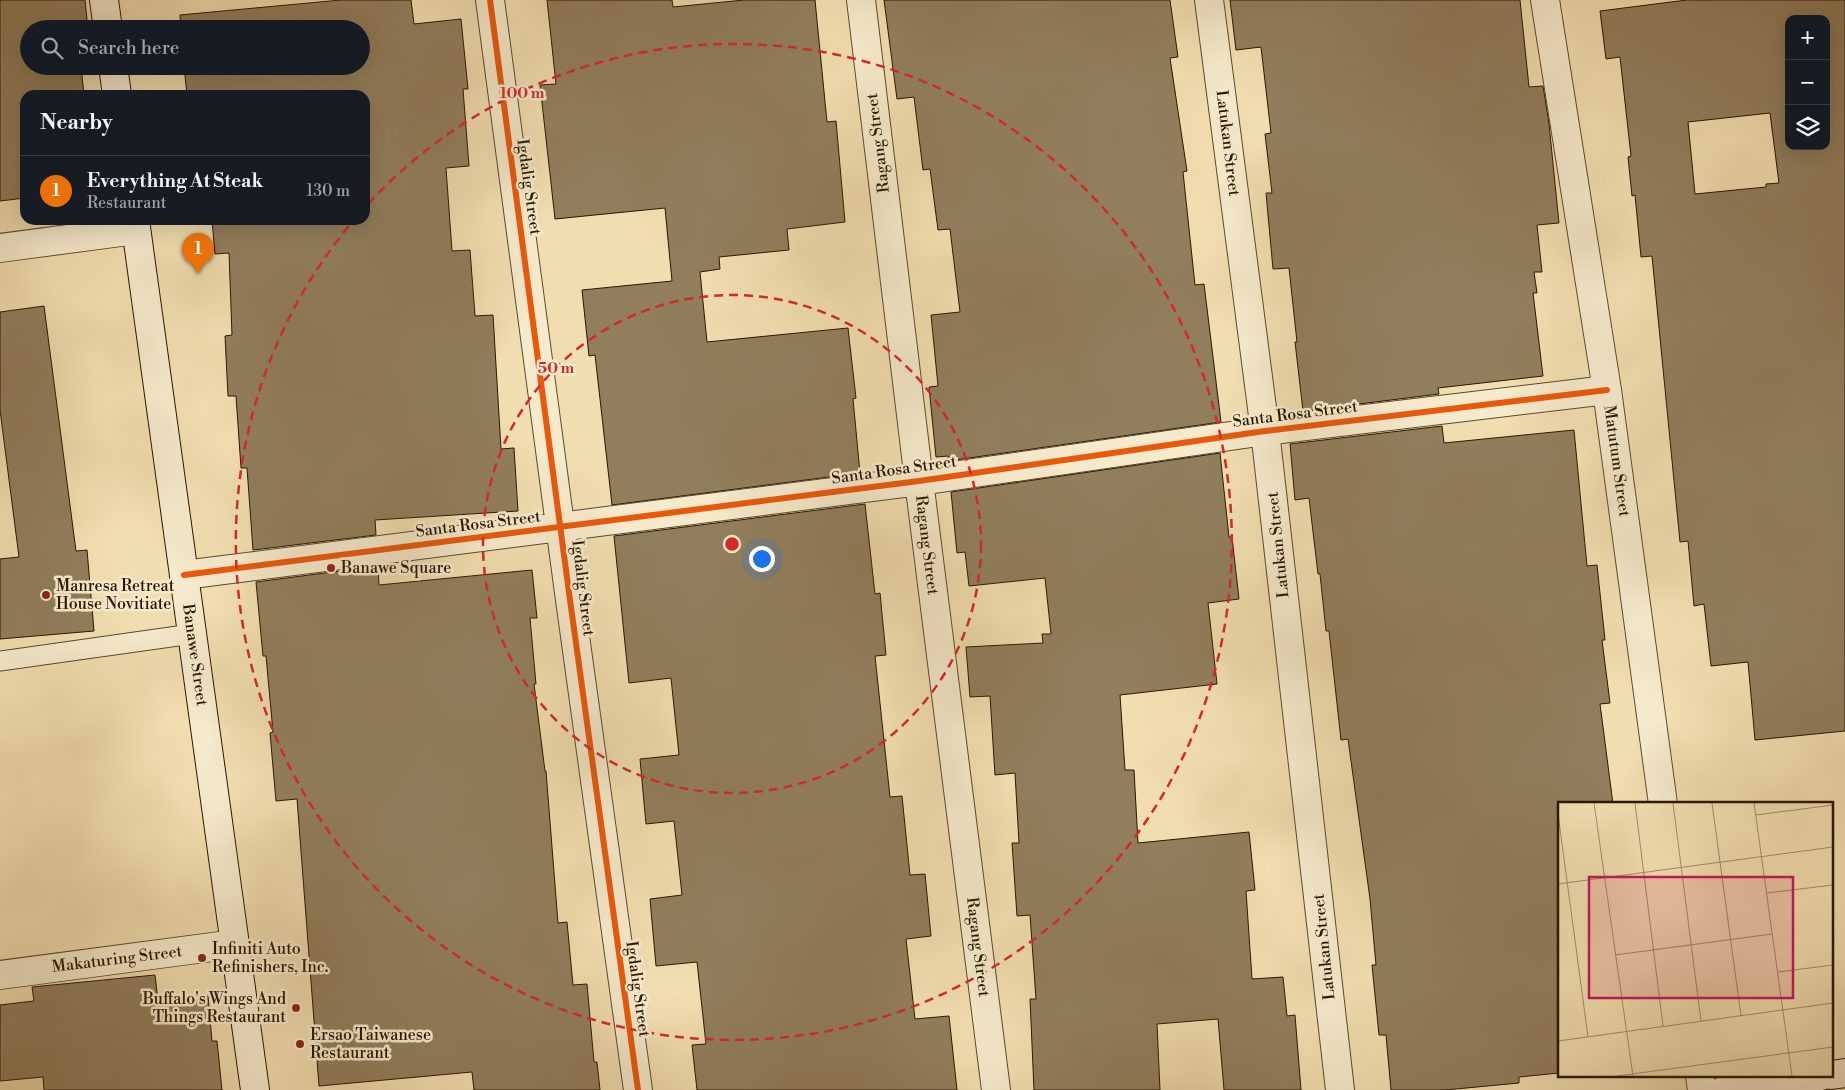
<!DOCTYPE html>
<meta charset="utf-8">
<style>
:root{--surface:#171b24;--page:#20242c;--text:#f1f3f6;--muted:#9ea1a6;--line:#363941;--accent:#ea580c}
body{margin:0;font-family:"Libre Bodoni",serif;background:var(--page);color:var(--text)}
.controls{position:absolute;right:15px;top:15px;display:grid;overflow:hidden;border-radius:10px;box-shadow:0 5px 20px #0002}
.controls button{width:45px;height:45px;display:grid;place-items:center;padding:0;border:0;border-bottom:1px solid var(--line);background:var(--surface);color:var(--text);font:25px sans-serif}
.you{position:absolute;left:761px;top:558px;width:18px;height:18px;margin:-12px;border:4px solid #fff;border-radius:50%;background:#1a73e8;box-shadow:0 0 0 8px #1a73e833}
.badge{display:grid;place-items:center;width:32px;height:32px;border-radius:50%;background:var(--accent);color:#fff;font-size:16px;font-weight:700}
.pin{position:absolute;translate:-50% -41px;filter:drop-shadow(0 1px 2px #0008)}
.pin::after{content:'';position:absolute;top:26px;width:18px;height:15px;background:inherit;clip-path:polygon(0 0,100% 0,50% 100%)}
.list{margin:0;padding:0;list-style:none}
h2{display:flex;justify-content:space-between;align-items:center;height:65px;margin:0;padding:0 20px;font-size:21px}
h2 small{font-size:16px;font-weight:400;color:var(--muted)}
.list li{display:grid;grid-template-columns:32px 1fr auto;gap:15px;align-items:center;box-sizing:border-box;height:70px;padding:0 20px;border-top:1px solid var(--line)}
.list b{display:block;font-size:19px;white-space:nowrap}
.list p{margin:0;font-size:16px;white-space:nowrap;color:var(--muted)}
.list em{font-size:16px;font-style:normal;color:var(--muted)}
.icon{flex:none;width:28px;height:28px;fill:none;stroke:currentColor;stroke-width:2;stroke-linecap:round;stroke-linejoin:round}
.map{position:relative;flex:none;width:1845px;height:1090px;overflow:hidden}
.search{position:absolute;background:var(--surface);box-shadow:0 5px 20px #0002;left:20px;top:20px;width:350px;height:55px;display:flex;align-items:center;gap:12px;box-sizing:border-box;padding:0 18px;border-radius:28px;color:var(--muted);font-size:19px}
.panel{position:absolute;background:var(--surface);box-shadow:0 5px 20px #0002;left:20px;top:90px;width:350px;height:135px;border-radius:15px}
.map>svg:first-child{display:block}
</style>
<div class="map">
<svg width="1845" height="1090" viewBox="0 0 1845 1090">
<rect width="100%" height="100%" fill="#f1deb0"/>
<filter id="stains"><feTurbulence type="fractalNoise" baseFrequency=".004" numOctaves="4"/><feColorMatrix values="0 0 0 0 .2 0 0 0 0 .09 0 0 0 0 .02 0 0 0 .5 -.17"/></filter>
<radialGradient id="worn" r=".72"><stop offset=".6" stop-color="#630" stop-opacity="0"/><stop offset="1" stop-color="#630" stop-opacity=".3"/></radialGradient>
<path fill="#917e5c" stroke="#291700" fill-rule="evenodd" d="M0,0H85L88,29H29V66H81L84,95H25V198L0,201Z
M341,0H411L414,24L461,19L468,89H463L469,166L446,168L452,251L470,250L475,316L493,315L501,449L514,448L518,511L375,520L376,535L253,550L247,468H241L236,396H228L225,336L232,335L229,253L215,254L212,220H365V95H187L184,66H361V29H181L180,15Z
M547,0H672L673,7L744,0H815L827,122L836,121L845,222L787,229L789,250L719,257L720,269L700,272L707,342L848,328L856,398L853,399L860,473L612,505L595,355L589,356L582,290L672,281L665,208L555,219L540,85L556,84Z
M884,0H1170L1178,57L1170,58L1187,171L1183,172L1195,285L1204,284L1221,422L948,461V456L936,457L929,387L938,386L931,315L960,312L950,229L938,230L930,169L923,170L914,97L897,99Z
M1230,0H1520L1529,87L1543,86L1549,124L1559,223L1537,225L1542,272H1534L1537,293H1533L1543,376L1438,388L1439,394L1303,411L1295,342H1297L1289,268L1273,269L1266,193H1272L1265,134L1271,133L1261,47L1236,50Z
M1687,0H1845V731L1755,740L1748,662L1711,666L1704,604L1694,606L1688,541L1680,542L1652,256L1641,257L1635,195L1632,196L1628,157L1631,156L1620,57L1606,59L1600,11ZM1789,19H1826V146H1789ZM1770,113L1779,183L1766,184V187L1695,194L1688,122Z
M44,306L76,551L87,550L94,631L0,639V559L19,557L0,410V312Z
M1442,426L1444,443L1574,430L1587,566L1597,565L1605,640H1602L1610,703L1600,704L1613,804H1559V1073L1519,1077V1083L1445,1090H1391L1386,1035H1379L1372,965H1376L1370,899L1348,739L1341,740L1329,631H1326L1320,574H1318L1309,498L1295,500L1290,444Z
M1220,453L1229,537H1232L1239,599L1208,603L1217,684L1120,695L1125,770H1134L1138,843L1249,832L1255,890L1246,891L1252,979L1283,977L1287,1016L1295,1015L1301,1090H1224L1218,1019L1157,1024L1160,1090H1034L1030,999H1036L1030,915L1017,916L1012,843H1019L1015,773L995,775L990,696L970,697L966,647L1043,643L1042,634H1051L1045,578L969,586L965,552L957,553L951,492Z
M865,504L875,594L880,593L886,655L875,656L890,797L902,796L910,875L925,874L931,936L906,939L915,1019L949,1016L957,1090H697L692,1045L706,1044L697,962L656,966L650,899L682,895L674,821L646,824L640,759L679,755L671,678L629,683L614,536Z
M378,566L379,585L532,570L537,618H530L536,684H534L545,771H546L558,923L567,922L573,985L587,984L594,1062H597L600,1090H474L472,1072L319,1086L297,799L276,801L270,733L273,732L266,656H263L256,582Z
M155,975L158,1001L208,996L212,1041H217L222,1090H44L43,1077L0,1081V1005L34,1001L32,987Z"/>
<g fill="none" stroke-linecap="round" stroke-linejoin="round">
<defs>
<path id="lane" d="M0,661L192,634"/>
<path id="street" d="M490,0L570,600L638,1090
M861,0L919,481L996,1090
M1209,0L1265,431L1340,1090
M1545,0L1607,390L1663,804
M0,248L136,230
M184,575L919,481L1265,431L1607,390
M0,975L235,944
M1700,1076L1702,1090"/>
<path id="secondary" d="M104,0L108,29
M113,66L117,95
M135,220L255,1090
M1831,1075L1845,1073
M1724,1090L1821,1076"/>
</defs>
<use href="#lane" stroke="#5b492c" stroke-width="21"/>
<use href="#street" stroke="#5b492c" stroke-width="30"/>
<use href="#secondary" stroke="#291700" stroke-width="30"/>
<use href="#lane" stroke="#f6eacc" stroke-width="19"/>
<use href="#street" stroke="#f6eacc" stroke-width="28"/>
<use href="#secondary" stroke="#f6eacc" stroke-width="28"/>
<defs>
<path id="cycleway" d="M490,0L570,600L638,1090
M184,575L919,481L1265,431L1607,390"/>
</defs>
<use href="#cycleway" stroke="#f6eacc" stroke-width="9"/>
<use href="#cycleway" stroke="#e8590c" stroke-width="6"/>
</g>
<g fill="none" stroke="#d62828" stroke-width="2.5" stroke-dasharray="9 6">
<circle cx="732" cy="544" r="249"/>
<path d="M368 204A498 498 0 1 1 353 221"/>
</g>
<g fill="#8f2418" stroke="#f6eacc" stroke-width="2">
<circle cx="331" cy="568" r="5"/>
<circle cx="46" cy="595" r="5"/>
<circle cx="202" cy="958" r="5"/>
<circle cx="296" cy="1008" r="5"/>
<circle cx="300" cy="1044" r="5"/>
</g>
<g text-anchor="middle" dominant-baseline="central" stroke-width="5" stroke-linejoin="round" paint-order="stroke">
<g font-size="16" fill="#291700" stroke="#f6eacc">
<text transform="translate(878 143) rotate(-97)">Ragang Street</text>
<text transform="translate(1228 143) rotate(83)">Latukan Street</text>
<text transform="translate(529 187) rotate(82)">Igdalig Street</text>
<text transform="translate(1295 414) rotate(-7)">Santa Rosa Street</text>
<text transform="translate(1617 461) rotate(82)">Matutum Street</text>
<text transform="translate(894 470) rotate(-8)">Santa Rosa Street</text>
<text transform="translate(478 524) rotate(-7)">Santa Rosa Street</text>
<text transform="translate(927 545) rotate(83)">Ragang Street</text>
<text transform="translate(1278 545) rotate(-96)">Latukan Street</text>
<text transform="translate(583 588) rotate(83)">Igdalig Street</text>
<text transform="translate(195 655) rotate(82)">Banawe Street</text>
<text transform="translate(978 947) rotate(83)">Ragang Street</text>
<text transform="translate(1324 947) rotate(-96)">Latukan Street</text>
<text transform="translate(117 959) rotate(-7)">Makaturing Street</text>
<text transform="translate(638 989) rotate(82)">Igdalig Street</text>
</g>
<g font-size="16" fill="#291700" stroke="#f6eacc" text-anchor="start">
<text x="341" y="568">Banawe Square</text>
<text x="56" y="586">Manresa Retreat<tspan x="56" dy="18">House Novitiate</tspan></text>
<text x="212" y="949">Infiniti Auto<tspan x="212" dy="18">Refinishers, Inc.</tspan></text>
<text x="286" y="999" text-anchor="end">Buffalo's Wings And<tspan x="286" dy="18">Things Restaurant</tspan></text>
<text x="310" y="1035">Ersao Taiwanese<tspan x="310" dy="18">Restaurant</tspan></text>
</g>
</g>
<g transform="translate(1558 802)">
<rect width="275" height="275" fill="#f1deb0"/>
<path fill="none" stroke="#a18e6a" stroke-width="1" d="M36,1L75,274M77,1L105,224M115,1L143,219M154,1L183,214M196,1L234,274M0,12L30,235M198,13L275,3M0,82L275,45M209,91L275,83M57,153L214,132M220,170L275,163M0,239L275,201M59,274L275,245"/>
<path fill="#c2185b" fill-opacity="0.15" stroke="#c2185b" stroke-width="2.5" d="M31,75H235V196H31Z"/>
<rect width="275" height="275" fill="none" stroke="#291700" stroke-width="2.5"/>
</g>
<circle cx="732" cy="544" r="8" fill="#d62828" stroke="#f6eacc" stroke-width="2.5"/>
<g font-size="15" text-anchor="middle" font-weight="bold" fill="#d62828" stroke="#f6eacc" stroke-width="5" stroke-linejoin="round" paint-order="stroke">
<text x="522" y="98">100 m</text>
<text x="556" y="373">50 m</text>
</g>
<rect width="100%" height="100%" filter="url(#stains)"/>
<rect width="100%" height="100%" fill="url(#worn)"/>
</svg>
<div class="controls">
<button>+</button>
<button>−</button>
<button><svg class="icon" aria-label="layers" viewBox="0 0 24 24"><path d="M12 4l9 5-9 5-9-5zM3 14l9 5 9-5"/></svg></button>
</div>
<div class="you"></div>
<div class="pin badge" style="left:198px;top:274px;background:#e8710a">1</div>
<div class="search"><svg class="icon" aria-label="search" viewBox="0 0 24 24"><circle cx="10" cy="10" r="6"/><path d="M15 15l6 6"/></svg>Search here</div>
<section class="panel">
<h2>Nearby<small></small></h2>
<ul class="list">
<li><span class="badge" style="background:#e8710a">1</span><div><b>Everything At Steak</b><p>Restaurant</p></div><em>130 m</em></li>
</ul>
</section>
</div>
